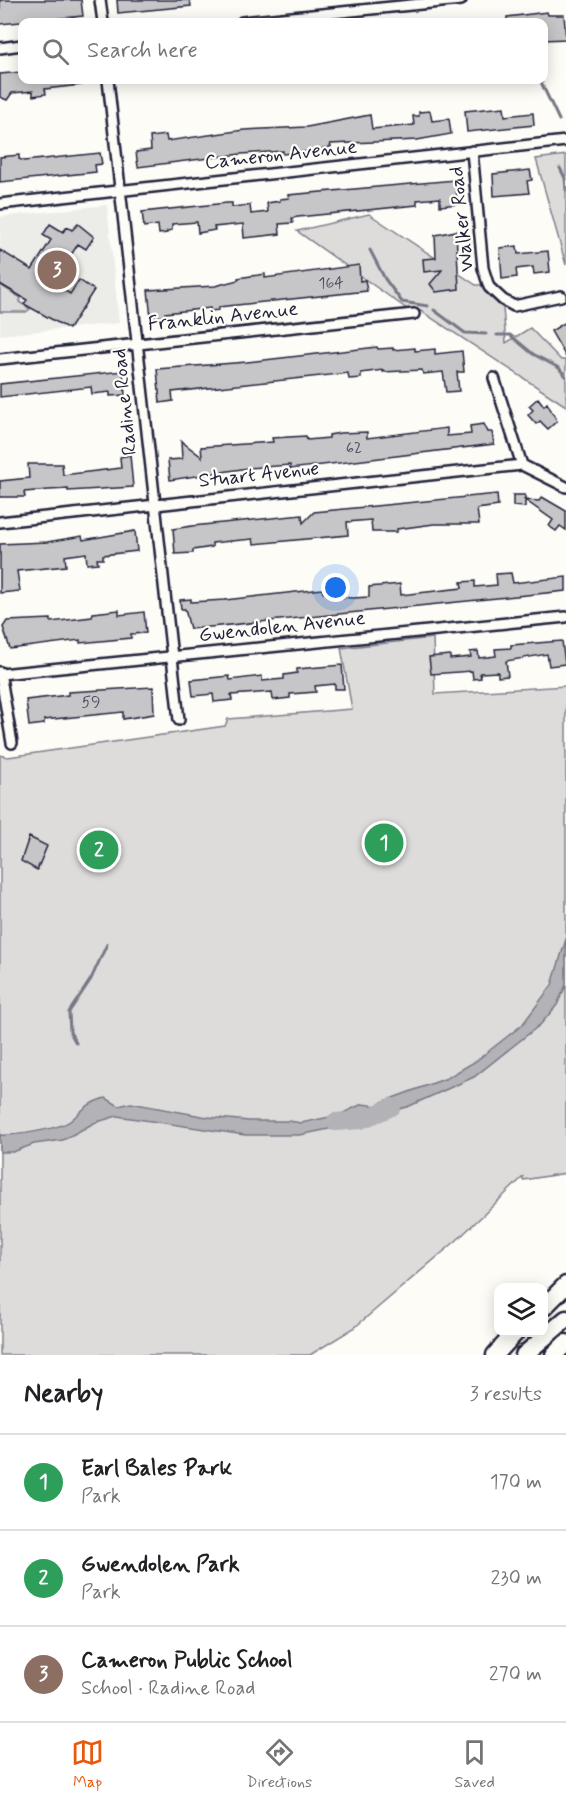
<!DOCTYPE html>
<meta charset="utf-8">
<style>
:root{--surface:#fff;--page:#f2f2f2;--text:#202124;--muted:#757577;--line:#e0e0e0;--accent:#ea580c}
body{margin:0;font-family:Mynerve,sans-serif;background:var(--page);color:var(--text)}
.controls{position:absolute;right:18px;bottom:18px;display:grid;overflow:hidden;border-radius:12px;box-shadow:0 3px 15px #0003}
.controls button{width:54px;height:54px;display:grid;place-items:center;padding:0;border:0;border-bottom:2px solid var(--line);background:var(--surface);color:var(--text);font:30px sans-serif}
.you{position:absolute;left:336px;top:588px;width:21px;height:21px;margin:-15px;border:4px solid #fff;border-radius:50%;background:#1a73e8;box-shadow:0 0 0 9px #1a73e833}
.badge{display:grid;place-items:center;width:39px;height:39px;border-radius:50%;background:var(--accent);color:#fff;font-size:20px;font-weight:700}
.pin{position:absolute;translate:-50% -50%;border:3px solid #fff;box-shadow:0 2px 6px #0006}
.list{margin:0;padding:0;list-style:none}
h2{display:flex;justify-content:space-between;align-items:center;height:78px;margin:0;padding:0 24px;font-size:26px}
h2 small{font-size:20px;font-weight:400;color:var(--muted)}
.list li{display:grid;grid-template-columns:39px 1fr auto;gap:18px;align-items:center;box-sizing:border-box;height:96px;padding:0 24px;border-top:2px solid var(--line)}
.list b{display:block;font-size:22px;white-space:nowrap}
.list p{margin:0;font-size:20px;white-space:nowrap;color:var(--muted)}
.list em{font-size:20px;font-style:normal;color:var(--muted)}
.icon{flex:none;width:33px;height:33px;fill:none;stroke:currentColor;stroke-width:2;stroke-linecap:round;stroke-linejoin:round}
.map{position:relative;flex:none;width:566px;height:1355px;overflow:hidden}
.search{position:absolute;background:var(--surface);box-shadow:0 3px 15px #0003;left:18px;right:18px;top:18px;height:66px;display:flex;align-items:center;gap:15px;box-sizing:border-box;padding:0 21px;border-radius:12px;color:var(--muted);font-size:22px}
.sheet{height:366px;background:var(--surface)}
nav{display:flex;justify-content:space-around;align-items:center;box-sizing:border-box;height:84px;border-top:2px solid var(--line);background:var(--surface);font-size:16px;color:var(--muted)}
nav a{display:grid;justify-items:center;gap:3px}
nav .on{color:var(--accent)}
.map>svg:first-child{display:block}
</style>
<div class="map">
<svg width="566" height="1355" viewBox="0 0 566 1355">
<rect width="100%" height="100%" fill="#fdfcf7"/>
<filter id="ink" filterUnits="userSpaceOnUse"><feTurbulence type="fractalNoise" baseFrequency=".0167" numOctaves="2"/><feDisplacementMap in="SourceGraphic" scale="12" xChannelSelector="R" yChannelSelector="G"/><feConvolveMatrix kernelMatrix="1 2 1 2 8 2 1 2 1" color-interpolation-filters="sRGB"/></filter>
<g filter="url(#ink)">
<path fill="#ecece9" d="M107,205L119,323L0,335V217Z"/>
<path fill="#dddcdb" stroke="#807f8b" stroke-width="1.5" d="M566,155V265L536,159Z
M369,214L476,285H482L503,308L506,343L530,328L561,360H566V406L421,311L414,314L297,231Z
M0,285L21,298L19,302L30,309L26,312H0Z
M433,638L435,694L566,686V1173L523,1180V1177L457,1240L354,1328L310,1355H0V755L8,757L225,726L228,719L352,709L341,648Z"/>
<path fill="#b2b2b7" stroke="#787885" stroke-width="1.5" d="M566,939V985L557,1005L541,1024L474,1077L407,1107L370,1116L348,1125L300,1135H245L117,1116L94,1123L63,1140L34,1144L13,1152H0V1135C15,1136 59,1129 70,1121C82,1111 90,1101 106,1098L119,1106L131,1103L207,1117L249,1121H289L301,1123L339,1115L362,1104L378,1106L382,1102L447,1078L476,1061L522,1025L552,985Z"/>
<g fill="none" stroke-linecap="round" stroke-linejoin="round">
<path stroke="#787885" stroke-width="3" d="M540,80L559,120
M560,168L565,178L566,190
M370,250L385,279L402,302L428,306
M434,310L465,333L486,334
M497,335H510L533,354L559,368L566,377
M76,1043L70,1032L69,1012L91,979L107,944"/>
<path stroke="#b2b2b7" stroke-width="18" d="M335,1122L361,1120L392,1107"/>
</g>
<path fill="#c6c6c8" stroke="#22223b" stroke-width="1.5" d="M0,0H81L83,16L0,24Z
M117,0H190L191,6L118,13Z
M547,12L548,15H564L566,39L543,40V22H507V17Z
M22,72V80H81V85L45,89L46,94L33,96V91L12,93L7,100L0,97V74Z
M504,107L505,116L533,113L534,125L467,132L465,111Z
M430,111L432,121L449,119L451,134L417,140L330,144L331,147L312,151L283,154V151L241,154L138,167L136,152L151,150L150,137L166,135L167,141L244,130L307,127L370,115L372,129L414,125L413,116H419V112Z
M100,153L102,164L95,165L96,172L0,182V157L19,155V159L24,161Z
M530,170L532,180L527,181L529,193L494,196L493,174Z
M455,180L458,204L440,206V198L417,200V205L298,217L292,218L293,223L279,224L280,234L244,238L243,224L214,227L215,230L198,233L197,222L172,224V230L167,231V233L159,234L158,225L144,227L142,212L227,203H232V207L250,205L251,214L268,212L267,203L280,201V199L289,198L288,195Z
M50,224L63,232L67,227L72,230L78,224L94,237L86,249L78,244L53,283L70,294L79,280L94,290L69,329L24,304L27,300L0,284V250L32,270L51,240L43,235Z
M456,231L459,289L436,292L430,284L442,270L424,272L423,259L436,258L435,235Z
M517,246L518,254L548,251L550,272L534,274L533,267L516,269L517,277L502,279L500,248Z
M359,265L360,281L365,280L367,291L227,306L219,307V310L210,311V308L165,313V316L151,318L148,290L215,286L238,280V278L265,274V278Z
M566,322V357L551,331Z
M377,347L378,349L393,348V350L415,348V351L435,349V354L462,351L464,372H457L459,391L446,392L443,372L423,374L422,370L383,372V370L361,373V378L349,379L348,373L172,392L173,401L160,403L157,369L247,362Z
M123,371L125,395L110,396V392L92,394L91,387L0,397V384Z
M538,398L544,406L547,403L557,421L548,429L540,421L536,424L528,415L533,410L529,406Z
M484,424L488,432H492L494,444L290,469V465L248,468L170,480L168,460L182,459L181,441L202,457L201,447L273,442L272,438L306,436L307,440L329,438V435L340,433L367,432V438L447,428V436L471,434L470,426Z
M130,455L133,487L68,491V489L49,490L24,492L25,497H0V481L29,478L28,464H62L63,475L121,468L120,457Z
M497,494L498,506L477,509L479,524H434L397,529V532H372L371,520L347,522L348,535L254,544L253,539L231,541L212,543V547L193,550V553L175,554L173,529L192,526L302,515L303,523L314,512Z
M513,495H525V507L513,506Z
M542,497L566,511V530L560,526L556,531L549,526L553,520L525,500L539,501Z
M135,531L137,551L103,555V559H97L98,563L87,564L86,553L65,556L66,566L17,571L20,591L0,593V544L47,542L82,536L83,540Z
M511,573L513,583L566,577V591L190,629L185,609H181L180,600L191,599V602L225,600L322,589L323,593L336,591L337,597L353,598L369,597V587L400,584L401,595L462,588L461,582L475,581V587L497,585L496,574Z
M119,610V615L144,612L146,633L131,634V638L80,643V640L10,649L3,627L7,621L51,619V622L92,617L93,613Z
M562,641L565,664L549,666L547,654L506,661L508,676L498,677V672L480,673L481,678L473,679L472,671L431,674L429,657L450,655V659L471,657L470,652L478,651L479,658L496,656L495,649L511,648V645Z
M342,665L344,689H335V684L315,686L316,692L290,694V698L273,700L272,692L231,695L232,700L214,702L213,694L193,696L191,680L229,676L230,680L262,676V681L284,679V675L297,673V669Z
M153,687L154,714L123,719V712L44,720V724L29,726L26,700L68,695V692Z
M29,837L47,846L37,870L21,861Z"/>
<g fill="none" stroke-linecap="round" stroke-linejoin="round">
<defs>
<path id="minor" d="M100,0L103,22
M242,22L461,0
M0,48L22,45
M108,80L179,720
M472,151L483,268L489,287L503,300L514,306L561,296
M0,204L566,141
M0,359L414,314
M494,378L522,465L566,487
M0,522L522,465
M0,672L12,743
M1,674L566,617"/>
<path id="motorway" d="M544,1307L566,1285
M495,1355L516,1332
M524,1355L566,1319
M554,1355L566,1343"/>
</defs>
<use href="#minor" stroke="#22223b" stroke-width="14"/>
<use href="#motorway" stroke="#22223b" stroke-width="21"/>
<use href="#minor" stroke="#fdfcf7" stroke-width="9"/>
<use href="#motorway" stroke="#fdfcf7" stroke-width="16"/>
</g>
</g>
<g text-anchor="middle" dominant-baseline="central" stroke-width="4.5" stroke-linejoin="round" paint-order="stroke">
<g font-size="16" fill="#4b4b5e">
<text x="331" y="283">164</text>
<text x="354" y="448">62</text>
<text x="91" y="702">59</text>
</g>
<g font-size="20" fill="#22223b" stroke="#fdfcf7">
<text transform="translate(281 155) rotate(-6)">Cameron Avenue</text>
<text transform="translate(462 219) rotate(-96)">Walker Road</text>
<text transform="translate(223 317) rotate(-6)">Franklin Avenue</text>
<text transform="translate(125 402) rotate(-96)">Radine Road</text>
<text transform="translate(259 475) rotate(-6)">Stuart Avenue</text>
<text transform="translate(282 627) rotate(-6)">Gwendolen Avenue</text>
</g>
</g>
</svg>
<div class="controls">
<button><svg class="icon" aria-label="layers" viewBox="0 0 24 24"><path d="M12 4l9 5-9 5-9-5zM3 14l9 5 9-5"/></svg></button>
</div>
<div class="you"></div>
<div class="pin badge" style="left:384px;top:843px;background:#2e9e5b">1</div>
<div class="pin badge" style="left:99px;top:850px;background:#2e9e5b">2</div>
<div class="pin badge" style="left:57px;top:270px;background:#8d6e63">3</div>
<div class="search"><svg class="icon" aria-label="search" viewBox="0 0 24 24"><circle cx="10" cy="10" r="6"/><path d="M15 15l6 6"/></svg>Search here</div>
</div>
<section class="sheet">
<h2>Nearby<small>3 results</small></h2>
<ul class="list">
<li><span class="badge" style="background:#2e9e5b">1</span><div><b>Earl Bales Park</b><p>Park</p></div><em>170 m</em></li>
<li><span class="badge" style="background:#2e9e5b">2</span><div><b>Gwendolen Park</b><p>Park</p></div><em>230 m</em></li>
<li><span class="badge" style="background:#8d6e63">3</span><div><b>Cameron Public School</b><p>School · Radine Road</p></div><em>270 m</em></li>
</ul>
</section>
<nav>
<a class="on"><svg class="icon" aria-label="map" viewBox="0 0 24 24"><path d="M3 6l6-2 6 2 6-2v14l-6 2-6-2-6 2zM9 4v14M15 6v14"/></svg>Map</a>
<a><svg class="icon" aria-label="directions" viewBox="0 0 24 24"><path d="M12 3l9 9-9 9-9-9zM9 14v-3h6M13 9l2 2-2 2"/></svg>Directions</a>
<a><svg class="icon" aria-label="saved" viewBox="0 0 24 24"><path d="M7 4h10v16l-5-4-5 4z"/></svg>Saved</a>
</nav>
